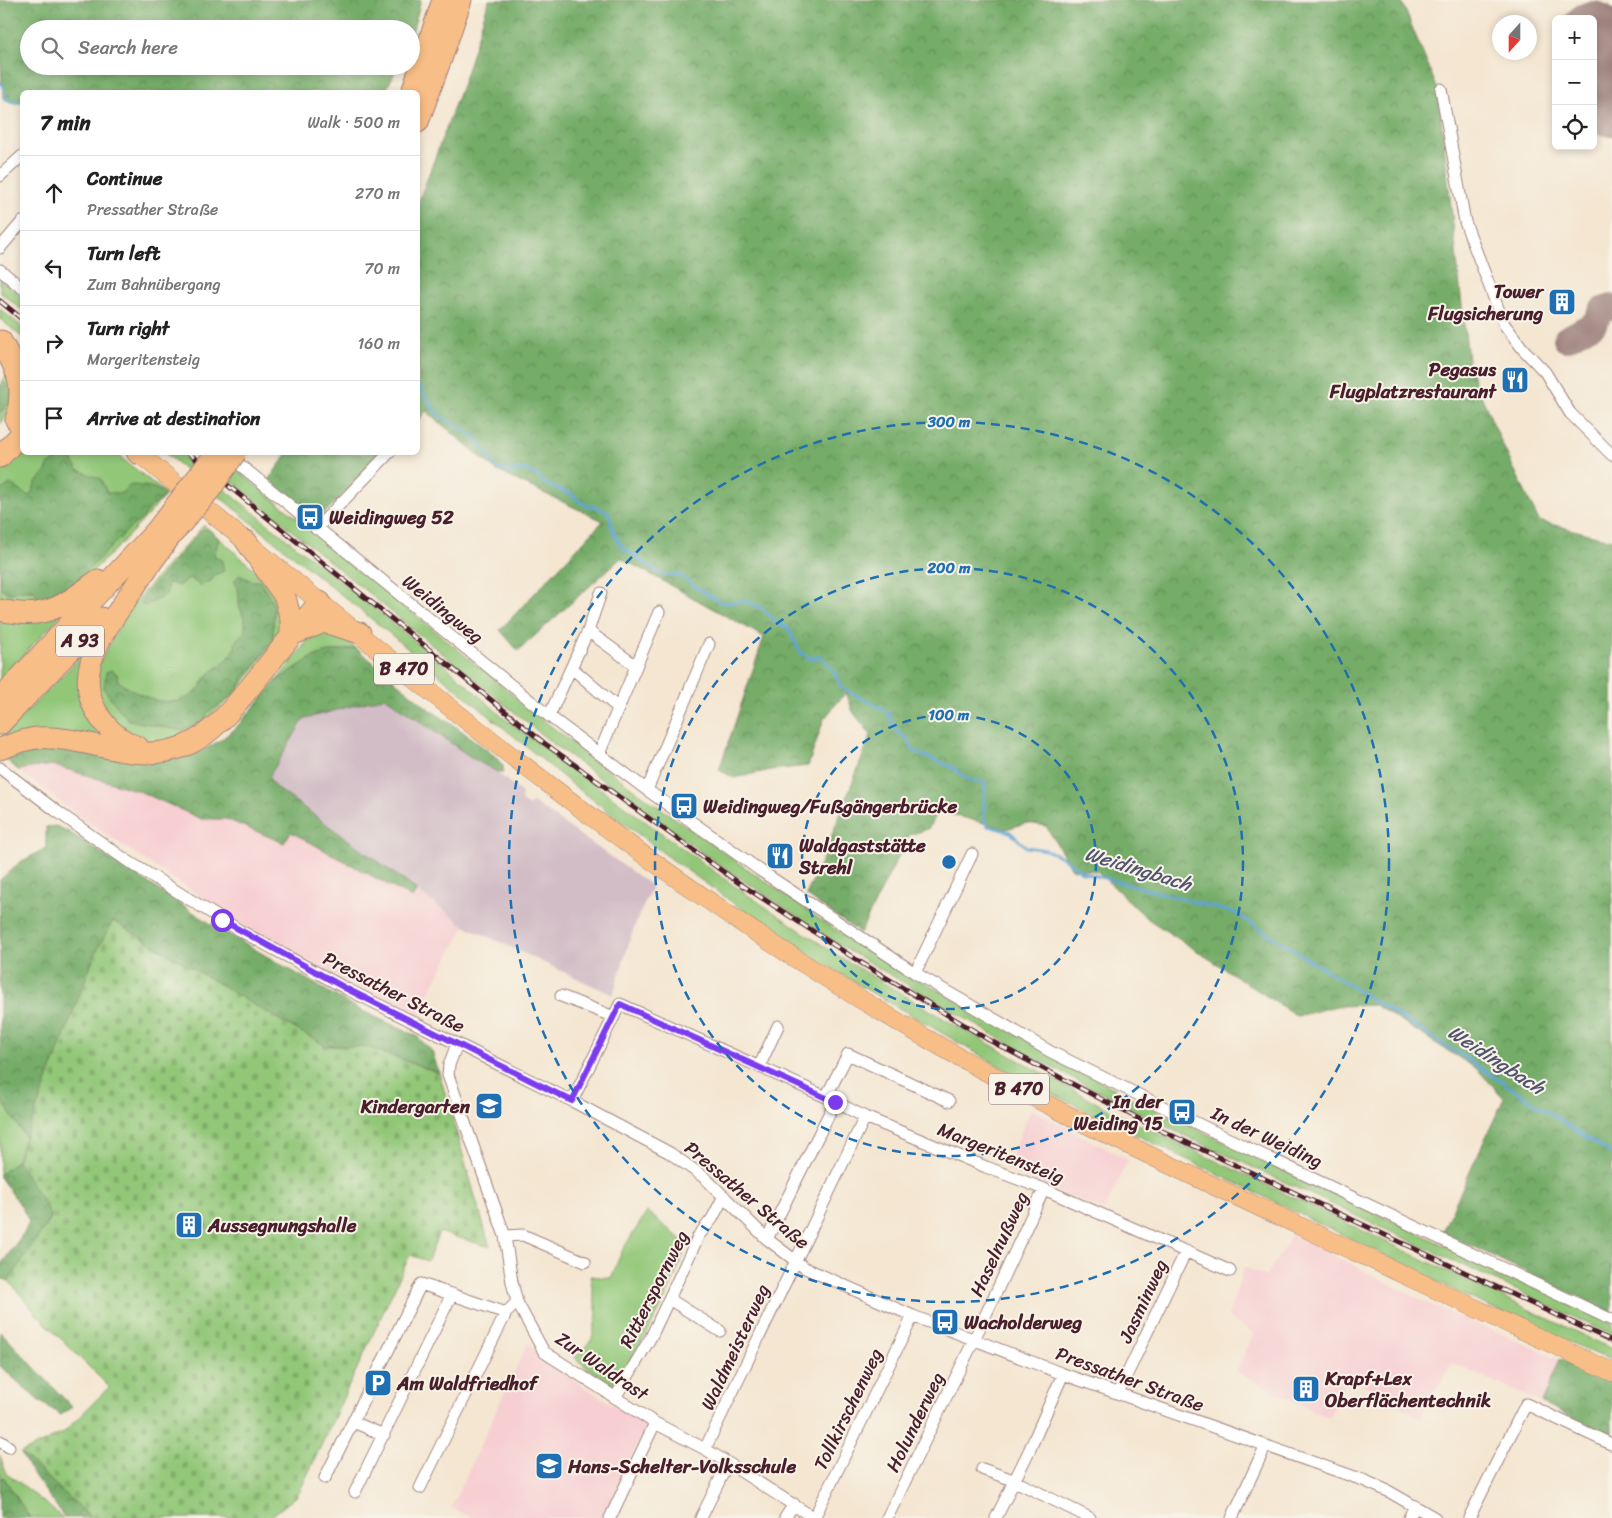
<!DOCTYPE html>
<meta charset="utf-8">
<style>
:root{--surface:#fff;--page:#f6f6f6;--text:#222;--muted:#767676;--line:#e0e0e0}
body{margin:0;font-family:Sriracha,sans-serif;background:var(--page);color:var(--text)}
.controls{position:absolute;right:15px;top:15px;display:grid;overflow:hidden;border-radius:8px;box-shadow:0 2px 8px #0003}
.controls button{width:45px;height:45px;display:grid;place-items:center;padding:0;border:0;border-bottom:1px solid var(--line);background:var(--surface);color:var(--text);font:25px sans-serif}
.compass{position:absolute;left:1492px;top:15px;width:45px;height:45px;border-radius:50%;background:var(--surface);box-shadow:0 2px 8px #0003;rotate:201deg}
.stop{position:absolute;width:15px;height:15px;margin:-11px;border:4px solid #7c3aed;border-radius:50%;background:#fff}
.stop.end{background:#7c3aed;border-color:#fff;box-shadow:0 1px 5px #0008}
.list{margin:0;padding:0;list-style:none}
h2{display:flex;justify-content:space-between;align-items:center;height:65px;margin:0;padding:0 20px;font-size:21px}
h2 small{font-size:16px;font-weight:400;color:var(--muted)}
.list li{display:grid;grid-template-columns:32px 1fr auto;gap:15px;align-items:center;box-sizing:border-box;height:75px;padding:0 20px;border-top:1px solid var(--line)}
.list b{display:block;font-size:19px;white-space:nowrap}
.list p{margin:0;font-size:16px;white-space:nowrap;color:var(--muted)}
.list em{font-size:16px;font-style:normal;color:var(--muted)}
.icon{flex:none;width:28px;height:28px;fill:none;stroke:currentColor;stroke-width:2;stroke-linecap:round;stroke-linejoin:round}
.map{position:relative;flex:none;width:1612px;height:1518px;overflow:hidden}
.search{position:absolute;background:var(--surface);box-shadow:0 2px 8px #0003;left:20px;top:20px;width:400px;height:55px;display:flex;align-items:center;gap:12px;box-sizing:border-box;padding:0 18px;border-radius:28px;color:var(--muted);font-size:19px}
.panel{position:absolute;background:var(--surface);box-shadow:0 2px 8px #0003;left:20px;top:90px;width:400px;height:365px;border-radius:8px}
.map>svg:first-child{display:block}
</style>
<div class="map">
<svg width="1612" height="1518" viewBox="0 0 1612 1518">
<defs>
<pattern id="forest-crowns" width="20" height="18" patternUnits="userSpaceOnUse" patternTransform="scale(1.25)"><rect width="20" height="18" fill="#75ac68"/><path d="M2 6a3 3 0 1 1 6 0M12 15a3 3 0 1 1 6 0" fill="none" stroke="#628b56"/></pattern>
<pattern id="cemetery-stones" width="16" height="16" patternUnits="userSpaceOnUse" patternTransform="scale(1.25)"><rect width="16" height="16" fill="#92c778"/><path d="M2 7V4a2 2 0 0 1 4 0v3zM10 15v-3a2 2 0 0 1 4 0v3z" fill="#7faa68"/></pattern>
</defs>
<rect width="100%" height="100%" fill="#f7f3e8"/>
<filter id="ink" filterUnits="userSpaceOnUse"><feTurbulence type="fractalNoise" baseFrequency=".02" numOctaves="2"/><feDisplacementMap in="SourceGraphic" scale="10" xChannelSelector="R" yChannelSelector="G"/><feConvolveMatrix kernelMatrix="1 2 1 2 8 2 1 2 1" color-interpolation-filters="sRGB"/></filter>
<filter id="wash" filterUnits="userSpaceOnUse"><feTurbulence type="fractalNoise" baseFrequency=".0096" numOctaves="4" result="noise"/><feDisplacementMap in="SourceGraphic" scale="20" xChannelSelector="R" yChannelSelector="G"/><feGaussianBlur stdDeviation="1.12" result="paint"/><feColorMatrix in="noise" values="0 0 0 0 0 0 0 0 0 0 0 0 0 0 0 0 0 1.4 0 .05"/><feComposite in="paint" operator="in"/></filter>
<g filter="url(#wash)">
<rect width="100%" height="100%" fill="#f4e6d1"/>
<path fill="#f7cfd2" d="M52,765L139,791L201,819H225L284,843L291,832L412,898L417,890L465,926L415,1018L254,932L83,819L18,770Z
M1031,1109L1128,1160L1104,1211L1006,1169Z
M1292,1234L1432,1305L1560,1359L1542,1403L1451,1363L1420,1418L1353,1378L1350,1383H1344L1329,1418L1236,1372L1254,1333L1228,1317L1244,1267L1266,1277Z
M528,1342L537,1354L587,1389L646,1425L604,1518H472L451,1508Z"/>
<path fill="#d2bdc6" d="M385,697L472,758L497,772L522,793L521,801L529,806L533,802L652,886L634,927L613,995L465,926L274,786L269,777L304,719Z"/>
<path fill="#92c778" stroke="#6e7352" d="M0,279L22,297V310L0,292Z
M0,309L22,327V337L0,319Z
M7,375C14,397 17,407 0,424V384Z
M22,445V452L115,453L167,494C141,522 75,599 39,604C27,606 12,602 0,601V467Z
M165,453H179L445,665L505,719L730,883L840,957L953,1024L1115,1113L1612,1349V1361L1463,1295L1415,1270L1083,1109L1004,1069L842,975L760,922L670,858L568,781L384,629Z
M197,453H215L325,540L548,724L636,791L822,921L858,944L985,1017L1135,1100L1612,1324V1335L1175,1131L1028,1055L846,949L704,854L552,743Z
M204,525L254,569L279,602L282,632L236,694L183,739L146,743L107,719L93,676L128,609Z
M65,611L0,680V617Z
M320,631L336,633L356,648L324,653L311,658L276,681L308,640Z
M89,648L85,660L115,743L0,739Z
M0,1098L26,1138L17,1160L0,1175Z
M647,1212L687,1244C670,1295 645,1342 613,1385L594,1373L575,1358L592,1339L597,1314L590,1276L611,1278L623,1249Z
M0,1455L6,1474L19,1482L63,1518H30L4,1478H0Z"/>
<path fill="url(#forest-crowns)" stroke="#60664a" d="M0,0H421L411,37V29H29V66H398L385,92H22V103C16,103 8,104 4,98C0,88 0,17 0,0Z
M489,0H1401L1438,90L1469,368L1504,448L1539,521L1612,540V1313L1442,1232L1504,1098L1477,1069L1375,1005L1337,1006L1297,1016L1148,919L1097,871L1072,869L1046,826L1027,823L1006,829L939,811L928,829L909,835L860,933L806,895L821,863L871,735L853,712L846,692L824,719L808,766L771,770L734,778L719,770L764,637L621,558L518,651L500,630L603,521L497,471L426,411L418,421V203L464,80Z
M3,381L11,389L12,400L0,413V384Z
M68,453L78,470L101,479L107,493H122L130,485C144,486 154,485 165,495L156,504L150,507L143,518L131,527L78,580L52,597L40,601L34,590H23L9,594L0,587V491L10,484C18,487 22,494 30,496L36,482L45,473L49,464Z
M288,453H387L316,521L269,479Z
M203,529L209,530L219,539L214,555L222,561L224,571L216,574L212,580L201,586L189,578L178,586L168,582L167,593C162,598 151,603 144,606L141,603L142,598Z
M239,575L252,581H259L270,597L274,606L273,640L258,662L244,677L239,687L228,699L207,713L204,720L182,731L129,720L121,712L104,689L106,672L111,670L117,674L118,681C140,697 173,713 197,691C202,686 205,677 211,672C223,663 235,656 236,640L245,631V621L239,605V593L234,582Z
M356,648L430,710L458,728L495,756L503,766V773L497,772L472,758L385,697L304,719L269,777L274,786L417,890L412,898L291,832L284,843L226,819H201L139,791L52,765L18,770L2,756L34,745L180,758L200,752L219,741L235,729L276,681L311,658L324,653Z
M56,826L69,832L213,925L358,1009L417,1036L432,1051L439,1073L367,1047L326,1046L281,1021L113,921L96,952L26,1138L0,1098V880L20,862L46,848V827Z
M17,1160L52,1216L9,1281L0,1278V1266L25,1231L29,1221L21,1206L0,1177V1175Z
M0,1331L72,1407L61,1415L39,1401L0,1366Z
M1560,1359L1612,1383V1436L1542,1403Z
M21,1453L92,1518H65L28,1467Z
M0,1478H4L30,1518H0Z"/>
<path fill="url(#cemetery-stones)" stroke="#6e7352" d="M113,921L281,1021L326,1046L367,1047L439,1073L490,1247L439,1232L428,1261L410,1255L298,1495L269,1518H92L21,1453L63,1433L109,1387L38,1316L9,1281L52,1216L17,1160L96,952Z"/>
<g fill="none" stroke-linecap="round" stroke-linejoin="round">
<path stroke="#5fa4d4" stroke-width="3" d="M0,83L3,85L5,98L12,102L22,101
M418,384L437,414L477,438L496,468L512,473L523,469L537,475L545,484L571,494L585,505L596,507L609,513L613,531L621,546L654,570L663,575H680L697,588L722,603L745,601L762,608L778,624L788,628L800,652L811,659L820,656L833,670L842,688L888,712L894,728L908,740L915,752L954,768L966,779L985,783L984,818L988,826L1010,832L1026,847L1046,850L1062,857L1082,872L1235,913L1473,1063L1612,1154"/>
<path stroke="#9f827e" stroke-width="26" d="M1566,339L1594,324L1602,310L1612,307"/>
<path stroke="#9f827e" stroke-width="66" d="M1593,34L1612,104"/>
</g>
</g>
<g filter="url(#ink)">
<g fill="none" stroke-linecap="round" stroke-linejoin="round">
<defs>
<path id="minor" d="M1441,89L1465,222L1504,324L1523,349L1545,372L1570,413L1612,455
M0,176L22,156
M0,248L22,222
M0,270L22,288
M229,456L549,716L647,790L761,871L915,973L1051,1052L1229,1139L1612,1320
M316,529L390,452
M588,631L636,666
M572,668L618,708
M549,716L588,631L601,593
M599,754L659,612
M0,768L55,810L126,860L239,930L347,989L572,1101L670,1153L705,1178L767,1239L805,1268L913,1316L1063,1374L1363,1480L1388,1491L1435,1518
M647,790L709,644
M915,973L972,854
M561,996L614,1017
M457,1044L449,1065L448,1075L505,1236L512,1282L517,1302L544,1352L655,1423L705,1449L728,1463L814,1518
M759,1067L778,1026
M826,1097L848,1054L949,1101
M572,1101L620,1004L826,1097L865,1117L986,1167L1044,1189L1230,1271
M505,1236L523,1235L585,1262
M767,1239L835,1102
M669,1299L720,1331
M1118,1393L1186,1251
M615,1398L651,1337L699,1235L712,1219L724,1196
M353,1422L384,1435
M0,1441L9,1447
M705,1449L865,1117
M982,1469L1013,1480L1090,1518
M325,1478L421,1284L506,1313L517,1302
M420,1488L506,1313
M355,1492L452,1294
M610,1518L655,1423
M701,1518L728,1463
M785,1518L794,1504
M814,1518L913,1316
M887,1518L974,1340L1044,1189
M996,1518L1029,1451L1063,1374
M1232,1518L1265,1447
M1409,1518L1415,1506
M1469,1518L1526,1404L1611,1444"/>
<path id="primary" d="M137,452C361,635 582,826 828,979C907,1029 989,1075 1072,1117C1148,1156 1225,1191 1302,1227C1405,1275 1509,1324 1612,1372"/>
<path id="motorway" d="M412,92L443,0
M418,122L442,56L461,0
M1,341C18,372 25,384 16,420
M137,452L138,453
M0,457L22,433
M246,541L285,597L291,620V635
M0,610C6,612 13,612 20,613C53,617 73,598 98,580
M296,633L324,622L360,633
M0,699L156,531
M0,724L101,618
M138,747C124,742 113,734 104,723C68,678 101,636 127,598C140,578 154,558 169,538
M0,749C11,745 24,739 37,738C66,736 94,746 123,751C193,763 220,724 260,675C279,651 299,626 320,602"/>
</defs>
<use href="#minor" stroke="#9f827e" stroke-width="13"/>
<use href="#primary" stroke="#9f827e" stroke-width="19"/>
<use href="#motorway" stroke="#9f827e" stroke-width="23"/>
<use href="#minor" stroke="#fff" stroke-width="11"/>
<use href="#primary" stroke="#f7be87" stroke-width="18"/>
<use href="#motorway" stroke="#f7be87" stroke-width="21"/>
<defs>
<path id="rail" d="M0,301L22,319
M187,452L544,743L739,883L860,962L989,1040L1160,1130L1612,1341"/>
</defs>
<use href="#rail" stroke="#4a1f2b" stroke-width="5"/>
<use href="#rail" stroke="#f7f3e8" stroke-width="3" stroke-dasharray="9" stroke-linecap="butt"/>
<defs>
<path id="motorway-bridge" d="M156,531L217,452
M169,538L209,491L236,452"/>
</defs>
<use href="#motorway-bridge" stroke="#9f827e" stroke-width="23" stroke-linecap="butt"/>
<use href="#motorway-bridge" stroke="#f7be87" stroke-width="21"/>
</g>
</g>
<g fill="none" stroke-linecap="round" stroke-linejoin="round" filter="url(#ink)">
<path stroke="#7c3aed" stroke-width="6" d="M222,920L347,989L572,1101L620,1004L835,1102"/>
</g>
<g fill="none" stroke="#1f6fb2" stroke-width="2.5" stroke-dasharray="9 6">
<circle cx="949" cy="862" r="147"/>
<circle cx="949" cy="862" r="294"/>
<circle cx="949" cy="862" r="440"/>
</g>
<defs>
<symbol id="building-square" viewBox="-11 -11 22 22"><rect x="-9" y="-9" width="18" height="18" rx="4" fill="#1f6fb2" stroke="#f7f3e8"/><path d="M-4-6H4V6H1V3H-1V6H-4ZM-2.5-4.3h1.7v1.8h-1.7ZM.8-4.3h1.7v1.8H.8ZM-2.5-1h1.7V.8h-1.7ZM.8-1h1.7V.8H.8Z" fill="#fff"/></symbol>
<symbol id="restaurant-square" viewBox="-11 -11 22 22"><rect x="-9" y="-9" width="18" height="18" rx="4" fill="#1f6fb2" stroke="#f7f3e8"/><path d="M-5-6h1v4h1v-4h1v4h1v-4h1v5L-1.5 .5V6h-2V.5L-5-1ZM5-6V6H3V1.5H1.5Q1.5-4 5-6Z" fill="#fff"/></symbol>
<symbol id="bus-square" viewBox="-11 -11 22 22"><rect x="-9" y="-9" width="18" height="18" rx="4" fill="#1f6fb2" stroke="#f7f3e8"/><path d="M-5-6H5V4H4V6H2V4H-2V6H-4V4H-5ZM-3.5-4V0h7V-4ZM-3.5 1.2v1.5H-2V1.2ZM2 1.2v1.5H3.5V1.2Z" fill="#fff"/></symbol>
<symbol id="school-square" viewBox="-11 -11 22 22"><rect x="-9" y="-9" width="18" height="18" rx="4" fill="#1f6fb2" stroke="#f7f3e8"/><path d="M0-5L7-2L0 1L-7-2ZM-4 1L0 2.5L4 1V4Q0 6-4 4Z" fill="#fff"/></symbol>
<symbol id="parking-square" viewBox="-11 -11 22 22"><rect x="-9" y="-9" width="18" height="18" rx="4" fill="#1f6fb2" stroke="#f7f3e8"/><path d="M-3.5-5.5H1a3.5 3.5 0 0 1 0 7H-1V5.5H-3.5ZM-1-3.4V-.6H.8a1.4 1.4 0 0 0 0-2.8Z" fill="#fff"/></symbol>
</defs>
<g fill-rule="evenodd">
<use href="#building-square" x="1546" y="286" width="32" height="32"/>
<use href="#restaurant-square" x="1499" y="364" width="32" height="32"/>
<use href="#bus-square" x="294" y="501" width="32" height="32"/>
<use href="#bus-square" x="668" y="790" width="32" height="32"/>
<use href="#restaurant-square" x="764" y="840" width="32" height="32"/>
<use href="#school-square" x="473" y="1090" width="32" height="32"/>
<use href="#bus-square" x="1166" y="1096" width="32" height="32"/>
<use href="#building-square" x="173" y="1209" width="32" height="32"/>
<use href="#bus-square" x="929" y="1306" width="32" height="32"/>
<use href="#parking-square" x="362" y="1367" width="32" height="32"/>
<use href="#building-square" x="1290" y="1373" width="32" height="32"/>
<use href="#school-square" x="533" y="1450" width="32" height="32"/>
</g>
<g text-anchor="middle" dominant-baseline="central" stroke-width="4" stroke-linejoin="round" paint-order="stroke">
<g fill="#f7f3e8" stroke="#7e5f64" stroke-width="1">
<rect x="56" y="625.5" width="48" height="31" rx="4"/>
<rect x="374" y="653.5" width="60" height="31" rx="4"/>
<rect x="989" y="1073.5" width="60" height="31" rx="4"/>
</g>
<g font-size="18" font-weight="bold" fill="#4a1f2b">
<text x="80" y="641">A 93</text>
<text x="404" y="669">B 470</text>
<text x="1019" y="1089">B 470</text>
</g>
<g font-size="19" font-weight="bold" fill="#4a1f2b" stroke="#f7f3e8" text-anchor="start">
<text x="1543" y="291" text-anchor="end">Tower<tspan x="1543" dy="22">Flugsicherung</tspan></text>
<text x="1496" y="369" text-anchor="end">Pegasus<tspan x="1496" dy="22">Flugplatzrestaurant</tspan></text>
<text x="329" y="517">Weidingweg 52</text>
<text x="703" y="806">Weidingweg/Fußgängerbrücke</text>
<text x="799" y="845">Waldgaststätte<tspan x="799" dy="22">Strehl</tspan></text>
<text x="1163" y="1101" text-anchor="end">In der<tspan x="1163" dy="22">Weiding 15</tspan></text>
<text x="470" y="1106" text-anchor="end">Kindergarten</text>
<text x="208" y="1225">Aussegnungshalle</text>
<text x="964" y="1322">Wacholderweg</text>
<text x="1325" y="1378">Krapf+Lex<tspan x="1325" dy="22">Oberflächentechnik</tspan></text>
<text x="397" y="1383">Am Waldfriedhof</text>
<text x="568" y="1466">Hans-Schelter-Volksschule</text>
</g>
<g font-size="19" fill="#4a1f2b" stroke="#f7f3e8">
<text transform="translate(443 609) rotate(39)">Weidingweg</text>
<text transform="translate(394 992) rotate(27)">Pressather Straße</text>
<text transform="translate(1267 1137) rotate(25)">In der Weiding</text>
<text transform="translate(1001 1153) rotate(22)">Margeritensteig</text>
<text transform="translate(747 1195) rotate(40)">Pressather Straße</text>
<text transform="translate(999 1244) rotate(-65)">Haselnußweg</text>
<text transform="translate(654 1289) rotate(-63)">Ritterspornweg</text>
<text transform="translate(1143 1301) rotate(-65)">Jasminweg</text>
<text transform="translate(735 1347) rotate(-65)">Waldmeisterweg</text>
<text transform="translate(602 1366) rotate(34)">Zur Waldrast</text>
<text transform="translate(1130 1379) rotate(20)">Pressather Straße</text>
<text transform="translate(848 1409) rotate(-64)">Tollkirschenweg</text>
<text transform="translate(915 1422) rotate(-64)">Holunderweg</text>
</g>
<g font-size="20" font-style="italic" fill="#52546f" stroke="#f7f3e8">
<text transform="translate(1138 869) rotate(17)">Weidingbach</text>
<text transform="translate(1496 1060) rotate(33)">Weidingbach</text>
</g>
</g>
<circle cx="949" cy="862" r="8" fill="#1f6fb2" stroke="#f7f3e8" stroke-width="2.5"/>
<g font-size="15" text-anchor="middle" font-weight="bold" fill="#1f6fb2" stroke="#f7f3e8" stroke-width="4" stroke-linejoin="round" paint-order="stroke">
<text x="949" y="427">300 m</text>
<text x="949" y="573">200 m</text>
<text x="949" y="720">100 m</text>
</g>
</svg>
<div class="controls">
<button>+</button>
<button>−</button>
<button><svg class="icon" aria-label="locate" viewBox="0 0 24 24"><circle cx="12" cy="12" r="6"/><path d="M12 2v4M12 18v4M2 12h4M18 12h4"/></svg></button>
</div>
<svg class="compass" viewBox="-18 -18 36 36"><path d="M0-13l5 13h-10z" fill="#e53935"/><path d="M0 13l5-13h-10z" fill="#767676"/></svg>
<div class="stop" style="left:222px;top:920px"></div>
<div class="stop end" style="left:835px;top:1102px"></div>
<div class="search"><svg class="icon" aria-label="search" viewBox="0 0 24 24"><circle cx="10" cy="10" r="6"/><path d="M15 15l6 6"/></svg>Search here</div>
<section class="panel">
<h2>7 min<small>Walk · 500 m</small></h2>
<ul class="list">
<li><svg class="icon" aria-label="ahead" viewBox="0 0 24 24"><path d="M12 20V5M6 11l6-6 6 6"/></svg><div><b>Continue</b><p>Pressather Straße</p></div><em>270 m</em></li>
<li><svg class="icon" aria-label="left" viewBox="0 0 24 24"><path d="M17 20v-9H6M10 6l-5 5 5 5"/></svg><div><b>Turn left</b><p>Zum Bahnübergang</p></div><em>70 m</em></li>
<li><svg class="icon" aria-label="right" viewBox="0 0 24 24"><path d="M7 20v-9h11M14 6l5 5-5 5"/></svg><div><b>Turn right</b><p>Margeritensteig</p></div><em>160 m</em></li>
<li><svg class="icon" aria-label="arrive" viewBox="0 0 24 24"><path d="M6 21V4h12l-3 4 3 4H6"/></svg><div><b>Arrive at destination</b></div></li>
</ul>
</section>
</div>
